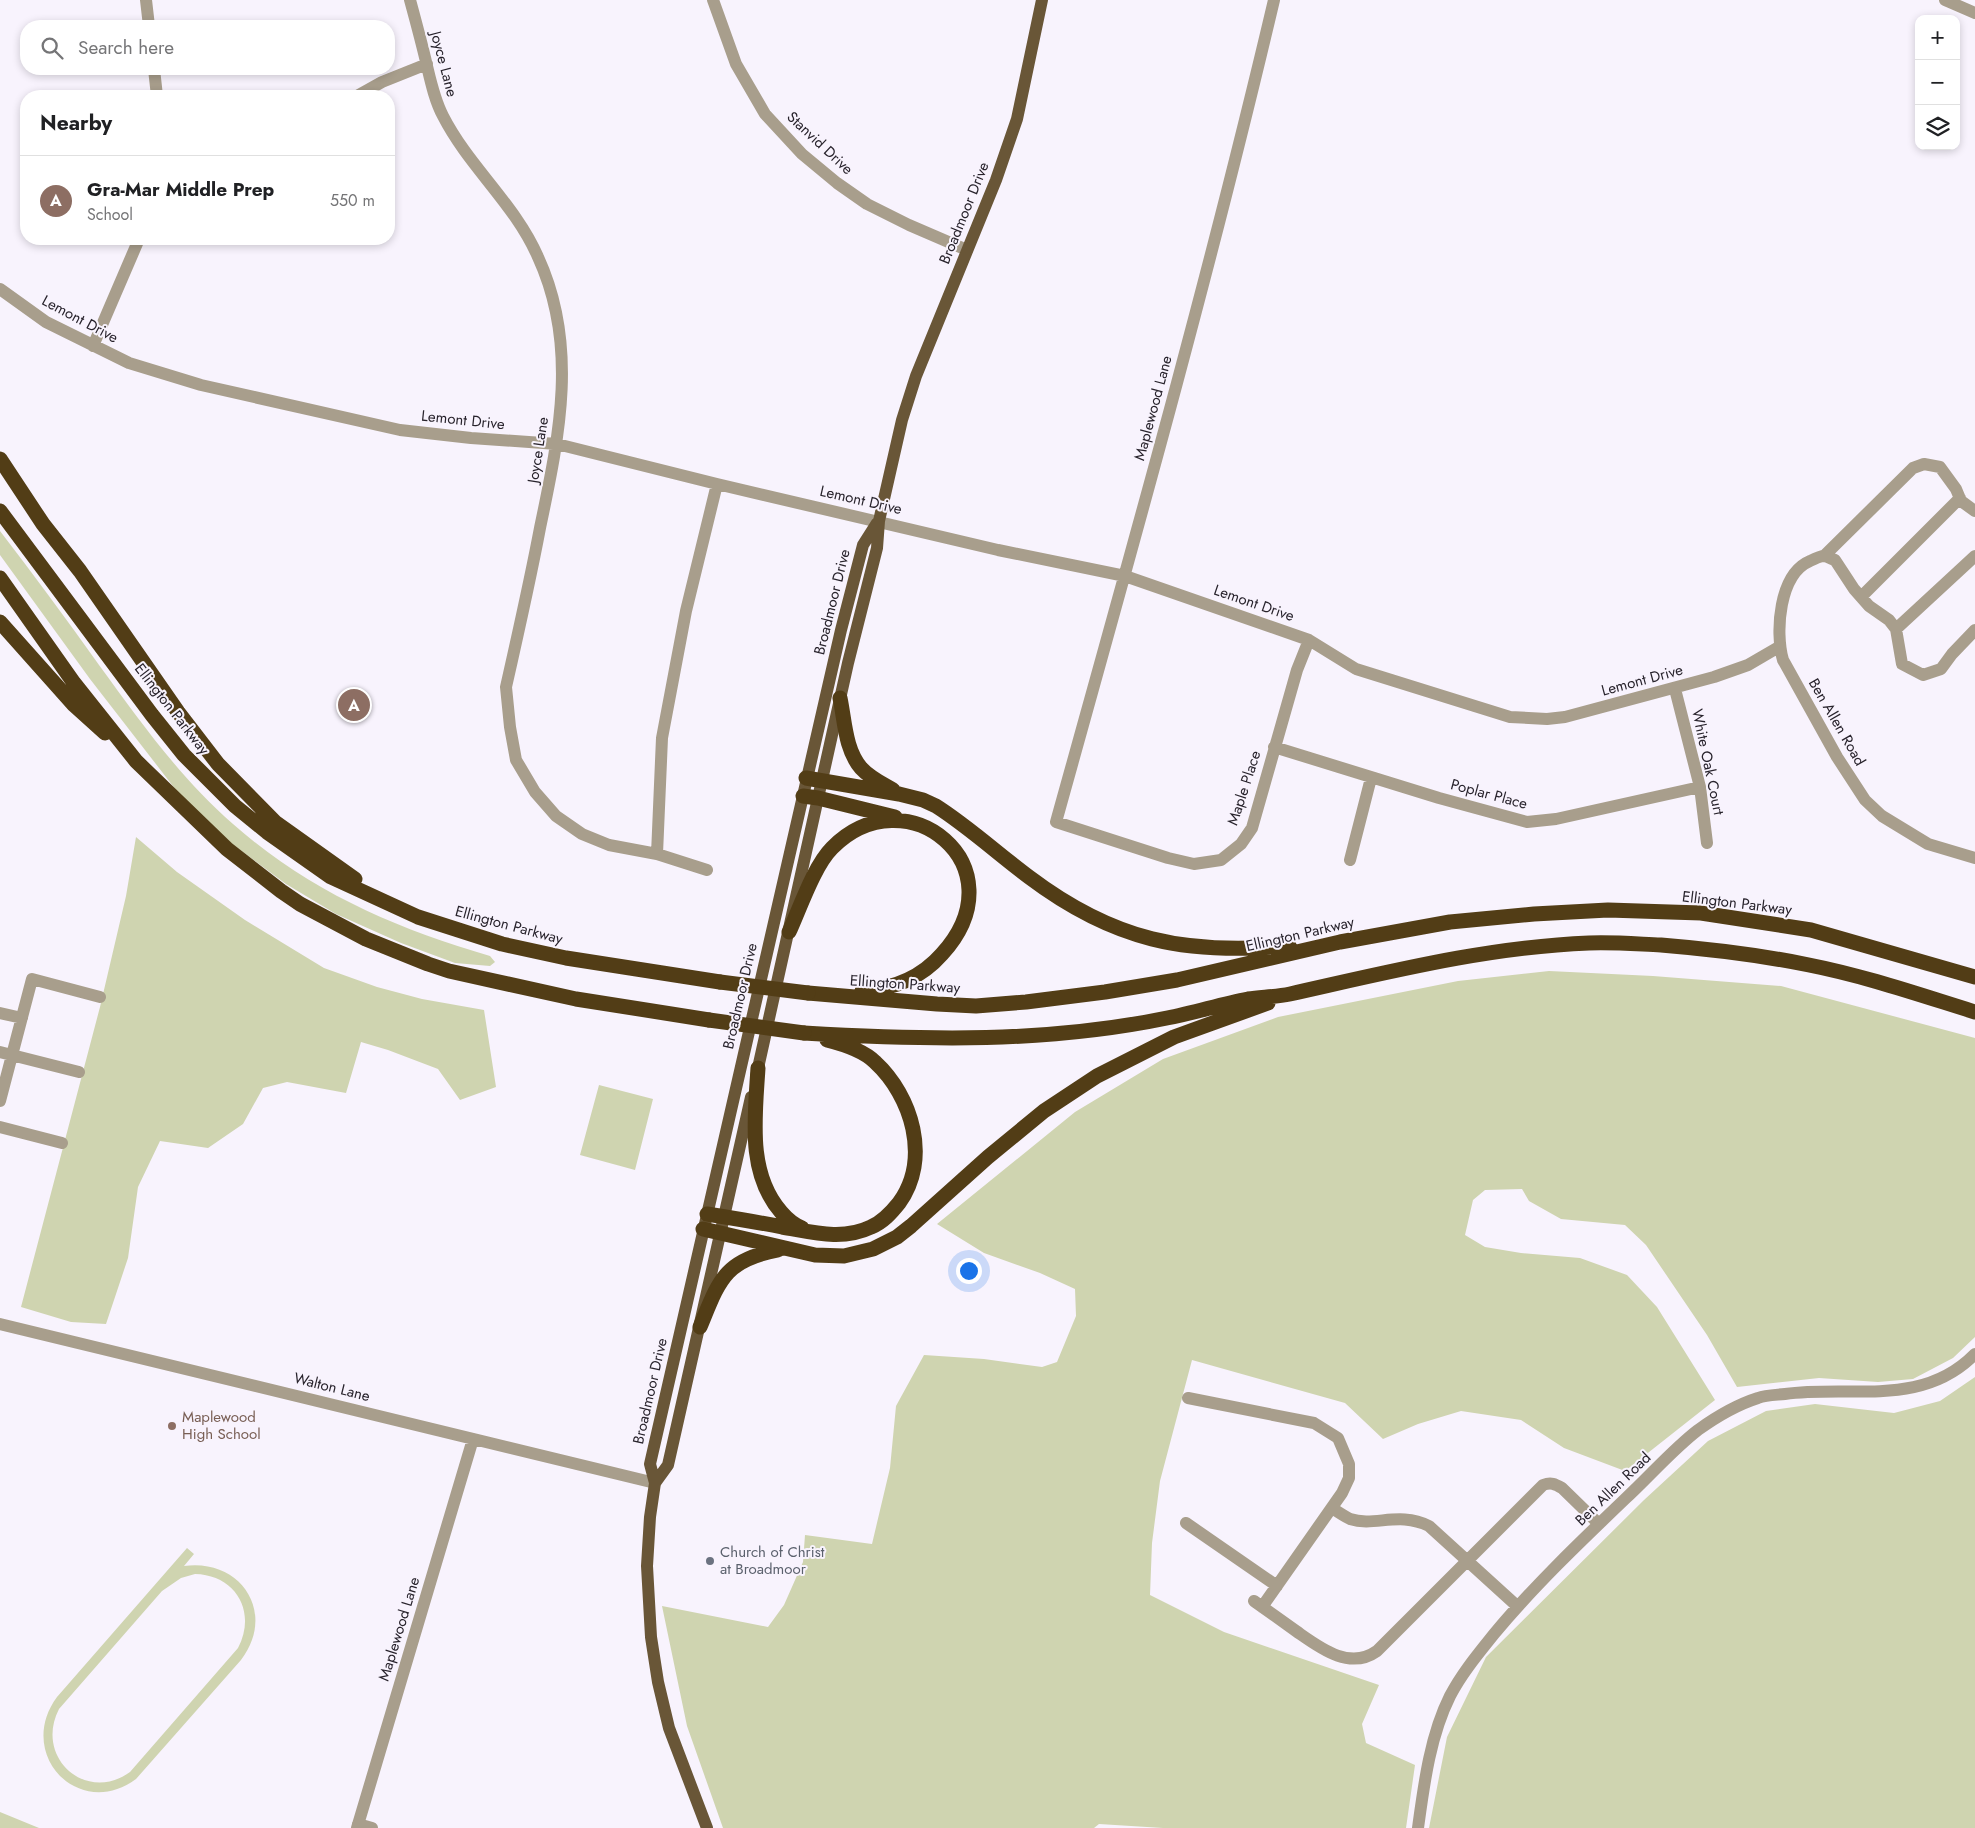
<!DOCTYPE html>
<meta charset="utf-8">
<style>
:root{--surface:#fff;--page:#f6f6f6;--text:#202124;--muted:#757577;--line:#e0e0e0;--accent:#055e8f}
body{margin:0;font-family:Jost,sans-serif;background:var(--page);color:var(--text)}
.controls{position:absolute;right:15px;top:15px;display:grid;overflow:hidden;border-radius:10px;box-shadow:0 2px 8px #0003}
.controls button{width:45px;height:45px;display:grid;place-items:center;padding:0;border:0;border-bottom:1px solid var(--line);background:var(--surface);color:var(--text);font:25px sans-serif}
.you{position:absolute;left:968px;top:1270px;width:18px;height:18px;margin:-12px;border:4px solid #fff;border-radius:50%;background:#1a73e8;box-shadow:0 0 0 8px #1a73e833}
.badge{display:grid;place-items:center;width:32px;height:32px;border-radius:50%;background:var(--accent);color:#fff;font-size:16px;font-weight:700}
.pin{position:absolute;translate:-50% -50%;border:2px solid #fff;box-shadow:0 1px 5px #0006}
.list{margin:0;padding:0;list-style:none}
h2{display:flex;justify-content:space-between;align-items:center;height:65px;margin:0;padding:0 20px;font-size:21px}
h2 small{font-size:16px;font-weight:400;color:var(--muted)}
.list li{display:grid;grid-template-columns:32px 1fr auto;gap:15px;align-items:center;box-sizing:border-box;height:90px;padding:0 20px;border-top:1px solid var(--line)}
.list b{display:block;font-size:19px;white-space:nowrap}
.list p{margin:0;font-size:16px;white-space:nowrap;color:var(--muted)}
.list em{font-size:16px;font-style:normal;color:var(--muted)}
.icon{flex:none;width:28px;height:28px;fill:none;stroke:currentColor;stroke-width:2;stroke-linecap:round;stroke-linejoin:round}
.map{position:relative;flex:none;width:1975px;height:1828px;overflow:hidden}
.search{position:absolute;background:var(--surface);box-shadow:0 2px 8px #0003;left:20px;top:20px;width:375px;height:55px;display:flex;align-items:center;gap:12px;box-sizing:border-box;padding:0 18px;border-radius:20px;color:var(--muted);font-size:19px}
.panel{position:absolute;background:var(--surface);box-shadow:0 2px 8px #0003;left:20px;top:90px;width:375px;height:155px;border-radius:20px}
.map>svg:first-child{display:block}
</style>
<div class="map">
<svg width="1975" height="1828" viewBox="0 0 1975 1828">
<rect width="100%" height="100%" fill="#f8f3fd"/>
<path fill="#cfd4b0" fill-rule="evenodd" d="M0,531C34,575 67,620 99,665C140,721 180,778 233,824C309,891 394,928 490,956L495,962L490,966L455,963L401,943L336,914L286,884L231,843L183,799L90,679L0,555Z
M136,837L177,872L245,920L324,968L377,987L422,999L484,1010L496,1087L460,1100L438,1069L388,1050L361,1042L346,1093L287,1082L263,1088L243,1124L208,1148L160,1141L138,1187L128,1258L106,1324L71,1322L21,1307L100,1007L126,896Z
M1549,971L1653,976L1781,986L1975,1038V1337L1953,1358L1913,1379L1878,1382L1819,1378L1737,1387L1707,1335L1646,1245L1625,1225L1561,1219L1529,1201L1522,1189L1485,1190L1473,1200L1465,1235L1485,1247L1521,1253L1580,1258L1627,1275L1657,1307L1715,1400L1625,1471L1564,1448L1521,1420L1461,1411L1418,1424L1383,1439L1345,1403L1192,1360L1160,1481L1152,1543L1150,1595L1224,1632L1379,1685L1362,1724L1366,1743L1415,1765L1406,1828H1163L1099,1824L1094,1828H723L687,1726L662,1606L768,1627L784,1605L803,1562L805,1535L872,1544L890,1468L896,1406L924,1355L984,1359L1042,1367L1057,1362L1076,1316L1075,1289L1040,1273L984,1253L937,1224L1075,1112L1163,1059L1278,1017L1458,981Z
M599,1085L653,1099L635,1170L580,1155Z
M1975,1377V1828H1429L1447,1737L1486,1657L1644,1500L1708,1441L1766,1411L1815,1404L1894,1413L1940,1401Z
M187,1548L194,1554L184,1566C241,1558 277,1613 241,1660L136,1779C79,1821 15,1754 57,1697ZM195,1574C236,1575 257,1612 238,1648L130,1772C86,1804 34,1757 59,1709L162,1591L181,1578Z
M0,1812L39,1828H0Z"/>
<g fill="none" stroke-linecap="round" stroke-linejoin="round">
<path stroke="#a89e8c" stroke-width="12" d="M146,0L149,26
M410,0C416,22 422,44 427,66C431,83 435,101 443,116C469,167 515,204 538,257C579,346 559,437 540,528C530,581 518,634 506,687L510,727L516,760L535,792L556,816L582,834L609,845L657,854L707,870
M713,0L736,64L765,114L802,154L837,183L867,204L909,225L967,250
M1274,0C1209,276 1132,549 1056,822L1168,858L1194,864L1221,860L1241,844L1252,828L1297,670L1309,640
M1945,0L1975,13
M154,69L157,96
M357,96L382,82L427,64
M0,289L46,322L129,363L201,385L400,430L471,438L557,444L717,484L998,550L1125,576L1309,640L1356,669L1510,717L1547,719L1565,717L1714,677L1748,665L1779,647
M93,346L139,239
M1824,556L1913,468L1924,464L1940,467L1956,489L1961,501L1975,511
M1861,597L1960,498
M1896,629L1975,556
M1975,630L1952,654L1941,669L1923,675L1902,664L1896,629L1889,620L1869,606L1854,589L1835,560C1832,559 1828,557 1824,556C1820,556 1814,559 1810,561C1779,574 1775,632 1783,660L1837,757L1865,800L1882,816L1928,844L1975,858
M1675,689L1700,787L1707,843
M1274,747L1439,798L1527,822L1556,819L1700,787
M657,854L662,738L686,611L717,484
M1350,860L1371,778
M0,1013L22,1018
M0,1052L79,1072
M0,1101L32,979L100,997
M0,1127L62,1143
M0,1324L655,1483
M1188,1398L1314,1423L1338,1438L1349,1464V1478L1342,1493L1262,1607
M1332,1508C1338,1512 1344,1516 1350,1519C1375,1527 1399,1511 1429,1526L1517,1606
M1186,1523L1277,1586
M1254,1601C1268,1611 1282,1621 1296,1631C1319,1647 1349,1671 1377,1651L1543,1485C1551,1482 1555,1484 1562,1488L1599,1524
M358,1824L372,1828
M357,1828L473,1439
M1418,1828C1424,1784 1430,1736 1450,1696C1462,1673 1478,1654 1494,1634C1534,1586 1580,1542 1625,1499C1649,1477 1672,1450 1698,1430C1716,1417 1736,1405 1758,1398C1766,1395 1776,1395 1785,1394C1853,1385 1922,1408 1975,1354"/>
<path stroke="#695637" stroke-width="12" d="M756,1077L848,663L877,548L879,521L902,420L916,376L996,180L1017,119L1042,0
M655,1483L668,1465L751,1097
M707,1828L669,1728L658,1682L651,1637L647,1566L650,1517L655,1483L650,1464L841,630L863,545L877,523"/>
<path stroke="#523d16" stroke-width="15" d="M0,459L43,524L80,571L178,712L218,764L275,822L355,879
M0,511L152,715L184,755L235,806L267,832L331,877L418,917L502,944L566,958L720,982
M0,578L74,683L136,761L227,849L281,891L300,904L366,939L428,964L449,971L576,999L709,1020
M0,622L74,705L105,733
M840,698C845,722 845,749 861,768C870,778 883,784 893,790
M806,778L899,794L923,800L936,806C969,827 998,854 1029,877C1114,941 1185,955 1289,946
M803,796L818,798L895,817
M789,932C800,908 814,866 832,848C906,773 1022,866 942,954C921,978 894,989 862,991
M808,993L937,1004L976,1006L1026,1002L1105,992L1177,980L1340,942L1450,922L1534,914L1608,910L1701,913L1811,930L1975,977
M804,1033C926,1040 1047,1043 1167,1018C1194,1013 1221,1004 1248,999C1262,997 1276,997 1290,994C1389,972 1487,947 1589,943C1613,942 1637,944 1661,945C1710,949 1760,955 1809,965C1865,976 1920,995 1975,1012
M758,1068C755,1117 747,1173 781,1212C787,1219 794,1225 802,1228
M707,1214C732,1218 757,1222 782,1227C812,1232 842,1241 871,1227C883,1222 891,1213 899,1203C931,1159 912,1096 875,1062C863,1050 843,1044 827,1040
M703,1229L815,1255L844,1256L873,1249L897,1237L911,1226L988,1157L1044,1111L1097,1076L1174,1037L1268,1003
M700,1327C719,1281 724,1260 778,1250"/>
<path stroke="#523d16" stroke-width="15" d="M720,982L808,993
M709,1020L804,1033"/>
</g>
<circle fill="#8d6e63" stroke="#f8f3fd" stroke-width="2" cx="172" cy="1426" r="5"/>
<circle fill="#6b7280" stroke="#f8f3fd" stroke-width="2" cx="710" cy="1561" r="5"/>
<g text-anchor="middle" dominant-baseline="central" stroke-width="4" stroke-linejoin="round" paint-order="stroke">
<g font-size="15" fill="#28232c" stroke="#f8f3fd">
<text transform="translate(444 64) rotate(75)">Joyce Lane</text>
<text transform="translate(820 143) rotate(43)">Stanvid Drive</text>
<text transform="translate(964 213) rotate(-68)">Broadmoor Drive</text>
<text transform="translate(80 319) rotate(28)">Lemont Drive</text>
<text transform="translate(1153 408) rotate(-75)">Maplewood Lane</text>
<text transform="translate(463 420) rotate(6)">Lemont Drive</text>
<text transform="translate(538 450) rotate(-81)">Joyce Lane</text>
<text transform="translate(861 500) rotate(13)">Lemont Drive</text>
<text transform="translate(832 602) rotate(-76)">Broadmoor Drive</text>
<text transform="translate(1254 603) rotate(19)">Lemont Drive</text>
<text transform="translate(1642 680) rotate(-15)">Lemont Drive</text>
<text transform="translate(172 709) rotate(52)">Ellington Parkway</text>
<text transform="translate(1837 722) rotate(60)">Ben Allen Road</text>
<text transform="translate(1708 762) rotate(78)">White Oak Court</text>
<text transform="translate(1244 788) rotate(-72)">Maple Place</text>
<text transform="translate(1489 794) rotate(15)">Poplar Place</text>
<text transform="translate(1737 903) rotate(7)">Ellington Parkway</text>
<text transform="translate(509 925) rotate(15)">Ellington Parkway</text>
<text transform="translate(1300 934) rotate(-13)">Ellington Parkway</text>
<text transform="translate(905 984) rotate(4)">Ellington Parkway</text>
<text transform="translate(740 996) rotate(-77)">Broadmoor Drive</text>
<text transform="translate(332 1387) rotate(14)">Walton Lane</text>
<text transform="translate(650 1391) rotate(-77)">Broadmoor Drive</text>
<text transform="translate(1613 1489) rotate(-44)">Ben Allen Road</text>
<text transform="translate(399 1629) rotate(-73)">Maplewood Lane</text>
</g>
<g font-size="15" fill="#785e54" stroke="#f8f3fd" text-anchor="start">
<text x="182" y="1417">Maplewood<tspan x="182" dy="17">High School</tspan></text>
</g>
<g font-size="15" fill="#5b616d" stroke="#f8f3fd" text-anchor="start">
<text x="720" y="1552">Church of Christ<tspan x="720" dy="17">at Broadmoor</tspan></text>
</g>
</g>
</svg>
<div class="controls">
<button>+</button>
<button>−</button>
<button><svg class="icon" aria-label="layers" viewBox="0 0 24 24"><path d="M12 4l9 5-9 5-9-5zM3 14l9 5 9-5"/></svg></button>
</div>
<div class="you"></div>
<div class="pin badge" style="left:354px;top:705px;background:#8d6e63">A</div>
<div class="search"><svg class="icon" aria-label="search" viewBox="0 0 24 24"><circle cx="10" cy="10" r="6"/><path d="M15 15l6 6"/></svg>Search here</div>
<section class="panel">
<h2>Nearby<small></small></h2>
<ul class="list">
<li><span class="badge" style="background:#8d6e63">A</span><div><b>Gra-Mar Middle Prep</b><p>School</p></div><em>550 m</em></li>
</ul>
</section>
</div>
